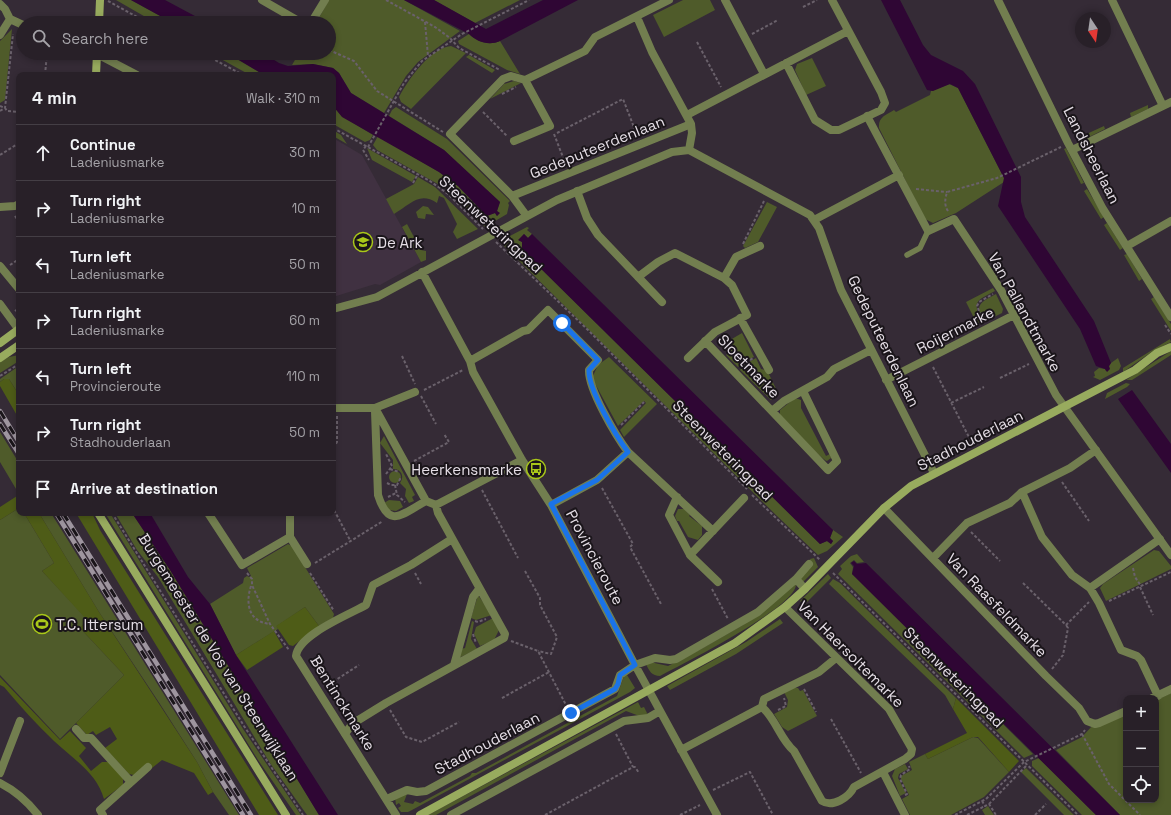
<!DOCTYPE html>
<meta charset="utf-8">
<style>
:root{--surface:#282028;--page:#302830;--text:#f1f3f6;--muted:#a5a3a8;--line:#443e45}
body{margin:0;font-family:"Space Grotesk",sans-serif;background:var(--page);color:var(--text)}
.controls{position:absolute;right:12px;bottom:12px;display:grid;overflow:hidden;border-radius:8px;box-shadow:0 2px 6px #0003}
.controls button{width:36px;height:36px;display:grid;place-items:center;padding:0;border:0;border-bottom:1px solid var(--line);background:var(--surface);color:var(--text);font:20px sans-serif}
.compass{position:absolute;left:1075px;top:12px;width:36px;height:36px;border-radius:50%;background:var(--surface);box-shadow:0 2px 6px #0003;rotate:167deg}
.stop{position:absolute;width:12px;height:12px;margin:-9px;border:3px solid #1a73e8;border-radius:50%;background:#fff}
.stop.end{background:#1a73e8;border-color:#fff;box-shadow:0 1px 4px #0008}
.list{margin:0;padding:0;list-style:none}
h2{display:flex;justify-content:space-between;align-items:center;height:52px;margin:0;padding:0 16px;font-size:17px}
h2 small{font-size:13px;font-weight:400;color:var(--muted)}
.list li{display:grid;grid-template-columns:26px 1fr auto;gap:12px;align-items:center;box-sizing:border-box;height:56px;padding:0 16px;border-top:1px solid var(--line)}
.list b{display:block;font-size:15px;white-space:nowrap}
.list p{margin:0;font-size:13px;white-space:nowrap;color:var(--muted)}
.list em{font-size:13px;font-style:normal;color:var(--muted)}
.icon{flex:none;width:22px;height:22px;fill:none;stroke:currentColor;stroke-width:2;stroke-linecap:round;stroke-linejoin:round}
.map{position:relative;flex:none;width:1171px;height:815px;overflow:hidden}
.search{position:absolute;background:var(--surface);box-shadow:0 2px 6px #0003;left:16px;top:16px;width:320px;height:44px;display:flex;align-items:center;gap:10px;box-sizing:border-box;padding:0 14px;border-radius:22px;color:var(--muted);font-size:15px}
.panel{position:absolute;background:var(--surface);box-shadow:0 2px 6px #0003;left:16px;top:72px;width:320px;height:444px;border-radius:8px}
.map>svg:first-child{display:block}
</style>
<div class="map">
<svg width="1171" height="815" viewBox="0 0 1171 815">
<rect width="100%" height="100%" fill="#352b36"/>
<path fill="#403141" d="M333,138L362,155L421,262L380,285L375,284L333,297Z"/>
<path fill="#4f5b2a" d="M116,0H131L173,23H156Z
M329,0H404L460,31L418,62L406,76L384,113L351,93L339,73L333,68L313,64L292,65L299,53H329V23H316Z
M434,0H520L475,23Z
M683,0H710L715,10L664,37L653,15Z
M12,29L5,100L0,103V41Z
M469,34C477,42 489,46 500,41L520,74L507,70L459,44L458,41Z
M451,46L466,53L411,109L401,102L399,97C408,80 430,48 451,46Z
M210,53H227L264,75H250Z
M469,55L495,70L492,73L466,57Z
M812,58L826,86L806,95L795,70L797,64Z
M514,81L521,83L490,99L504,84Z
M949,84L958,88L1004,178V182L956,213L933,223L925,219L879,128C878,117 886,115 894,110L896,112L930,95L931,91Z
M1148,105V109L1131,117L1130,113Z
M333,106L342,116L373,135L370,140L365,142L333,124Z
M396,107L447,139L510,201L508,203L509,205L507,214L485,227L445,188L377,150L373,145L378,136L439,172L458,186L486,216L495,213L497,216L499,213L497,211L500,202L444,150L389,116L392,110Z
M1104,126L1105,129L1083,140L1080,137Z
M333,130L341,135L347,144L333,136Z
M367,148L416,176L412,182L372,160Z
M1066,148L1084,183L1081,184L1064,149Z
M418,177L435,187L478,229L457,239L453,232L457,224L444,198L439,196L437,203C419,191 410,205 394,214L386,199L414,184Z
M1087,189L1104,217L1101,219L1084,191Z
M767,202L777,207L758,242L745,248L743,246Z
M423,206L428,207L434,215L426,214L425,219L418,218L416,212Z
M1107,223L1123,248L1120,250L1104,225Z
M407,224L421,250L426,251V260L421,262L402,227Z
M527,227L529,228L527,230L532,234L528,238L524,234L519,240L522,242V250L820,544L827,541L831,544L833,541L830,538L833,530L843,537L827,551L818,555L776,515L504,246L502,243L506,238Z
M1127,254L1142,279L1139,281L1124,255Z
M993,288L995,291C976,301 972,301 982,322L977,324L966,302Z
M996,294L1003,309L1002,313L986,321C971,306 983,301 996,294Z
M1154,297L1171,324V331L1151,299Z
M742,333L754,357L743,362L738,367L726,355L732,349L725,343Z
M1170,339L1171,342L1153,351L1123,372V368Z
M1171,351V355L1132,380H1126Z
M19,355V361L0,373V362L9,357Z
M609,357L657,404L624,437L620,430L646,403L644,401L618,426L592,378L598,365Z
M756,358L761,369L767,370L778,393L771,400L740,370L745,364Z
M1118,358L1121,366L1119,370L1100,380L1093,377L1095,376L1094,372L1099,368L1105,369L1106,371L1111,363Z
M19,366V395L9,379H4L0,382V379Z
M1126,383L1130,384L1127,387L1105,399L1107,393Z
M795,398L801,400V408L826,456L830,454L831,458L827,461C822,460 787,423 780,416V410Z
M0,432L19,463V496H17L19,494L0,462Z
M384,436L415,495L412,497L414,501L409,503L405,496L406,489L400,483C405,476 401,469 393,469V460L380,443Z
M389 477a6 6 0 1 1 12 0a6 6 0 1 1-12 0Z
M389,500L400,501L403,507L396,511L389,510L384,503Z
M19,508V513H24L54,563L42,571L88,620L80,628L124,675L60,739L0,675V520Z
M678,509H684L690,515L689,516L702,526V535L698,540L688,537L679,521H677L675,516Z
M39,513H51L239,815H229L213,792L197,762L160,704L99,612Z
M105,513H110L243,729L301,815H296L258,760Z
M115,513H132L170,570L319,815H307L270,763L158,577L137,550Z
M288,544L292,546L334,614L333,618L319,626L305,607L277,626L278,629L236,655L210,604L243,583L244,578L247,576L249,577L251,576L247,568Z
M1154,550L1159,551L1171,566V569L1106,601L1100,588L1103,584Z
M857,554L864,562L857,563L854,560L850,563L853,567L852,574L1033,754L1024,758L838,574L842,569L840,566L851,556Z
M814,558L818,567L803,582L800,578L811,565L810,559Z
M828,574L831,578L804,605L800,601Z
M833,579L840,583L956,698L953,709L945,695L829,584Z
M794,585H796C794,608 683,664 660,676C652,676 649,671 646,664L650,662L668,666L701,649L743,625Z
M478,595L492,615L476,620L471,618Z
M493,618L499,630L494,640L480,646L474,634L476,627Z
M780,619L783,623L736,654L670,690L667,686L746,642Z
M472,621L474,622L471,639L477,649L459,658L461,649L465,648Z
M627,675L635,688L630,692L412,810L408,812H401L398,808L401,806L399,803L396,805L395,797L407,794L404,802L413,804L415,801L420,803L470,776L472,773H476L573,720L575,715L580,716L617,696L624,676Z
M792,688H798L800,691L803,690L817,716L788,731L782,727L774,714L787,707L788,700L784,692Z
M1171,693V815H1120L1056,750L1082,737L1092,726L1126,715V800H1156V700Z
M638,702L641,708L644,707L648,715L642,717L626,711L436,815H428Z
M973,737L978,738L1009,772L984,797L951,815H910L902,799L909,795L901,779V776L912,770L909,762L925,754L928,759Z
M1039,758L1096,815H1082L1032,766V761Z
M905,764L908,769L899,774L898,778L906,793L900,796L892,776L895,769Z
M1026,768L1074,815H1064L1021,772Z
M988,806L994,815H985L982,810Z"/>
<path fill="#4e5c17" d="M4,379H9L19,395V419L0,386V382Z
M17,496H19V508L0,520V507Z
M24,513H39L99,612L197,762L213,792L208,795L194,773L162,760L152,768L149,764L134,775L129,774L105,748L117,739L110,727L96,735L93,731L87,735L76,723L124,675L80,628L87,620L42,571L54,563Z
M76,513H92L100,530L278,815H259Z
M305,607L319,626L293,646L289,645L276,626Z
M274,631L283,647L247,670L236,655Z
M0,677L60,740L70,731L86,748L79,756L91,771L102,762H111L123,775V785L104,799C97,773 73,759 54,741C36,724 20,706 4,687L0,685Z
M956,698L1019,761L1009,772L978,737H973L928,759L925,754L967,733L953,709Z"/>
<path fill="#2f0634" d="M131,0H165L208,23H173Z
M404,0H434L486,29L543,0H578L500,41C489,46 477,42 469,34Z
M881,0H900L923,45L931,55L963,71L975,84L1021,177V202L1025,217L1094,321L1111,363L1109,366L1110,369L1107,372L1105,369L1096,366L1080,329L998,206L1004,178L958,88L950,84L933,91L927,90Z
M227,53H263L279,63L288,66L313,64L333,68L339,73L351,93L444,150L500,202L497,211L500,213L497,216L495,213L487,216L458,186L439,172L342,117L333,106V75H264Z
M524,234L528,238L532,234L538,240L833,530L830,538L833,541L831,544L827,541L820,544L522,250V242L518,240Z
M1132,390L1171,444V473L1118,399Z
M132,513H150L188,577L210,604L236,655L338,815H319L170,570Z
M854,561L857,564L866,563L1120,815H1096L852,574L854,566L851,563Z"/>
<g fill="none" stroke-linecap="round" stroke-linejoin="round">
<path stroke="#6a616b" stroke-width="2" stroke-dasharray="3 2" stroke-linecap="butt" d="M386,0L435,27L450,38L459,48L500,70
M108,1L148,23
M803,7L817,0
M425,22L428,56
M752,34L778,20
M697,42L721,87
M329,50L354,61L377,91L443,132
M202,53L243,75
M45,75L47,53
M502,94L516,87
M0,106L5,108L7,111L19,112
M0,111L5,108L13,34
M483,112L507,136
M333,128L430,181L448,194L483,229
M557,133L623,99L637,135
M554,134L566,165
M366,146L363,150L369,160
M368,147L404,83L422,61L462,34L529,0
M0,155L19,143
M413,183L418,174
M916,189L947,192
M948,211C944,205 945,199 947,192L997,178L1061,147
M15,216L19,222
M496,242L588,330L747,489
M743,244L764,201
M10,265L19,259
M15,311L19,308
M983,320L977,306L979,302L993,294
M1165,325L1171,334
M402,356L415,384
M742,366L753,358
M933,367L973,445
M0,376L19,364
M1000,378L1029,364
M424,390L463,370
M421,396L436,424
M951,403L984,387
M337,416V442L334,447V510L351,542
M621,425L644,402
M414,461L449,442L444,434
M390,469L399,472
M386,474L392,466L386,454
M1062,482L1089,521
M387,483L391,485H397L401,477
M395,485L397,495L405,502
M602,488L633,544L630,547L661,604
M482,490L518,558
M752,495L820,560
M388,497L396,493
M112,513L244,726L303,815
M971,532L1000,561
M315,563L383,521
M1133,568L1135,577L1141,586
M525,571L540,598V605L557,637L551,654L538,651
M247,573L252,579V585L270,624L289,650
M310,573L334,611
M415,573L421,584
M833,573L1078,815
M1023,583L1066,625L1089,602
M251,586C245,604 249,622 270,624
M1140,587L1153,615
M712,589L728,619
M1109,601L1171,572
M475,621L478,622L486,619
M473,634L476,643
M511,641L538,651L566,705
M1052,669L1063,655L1068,628L1066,625
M325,687L359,665
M804,689L816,712
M502,698L549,672
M390,710L406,737L422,742L459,722
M778,710L786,706L784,698
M831,719L861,773
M616,734L633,767
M1082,734L1109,784L1140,815
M713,790L750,772L773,815
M905,795L907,794L900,779L901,775L910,769L909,766
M982,801L985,806L989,804L996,815
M989,804L1027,765
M545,815L633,767H635L639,773
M680,815L700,805
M955,815L986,799L1024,762L1082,734L1085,730
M967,815L985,806
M1035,815L1046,804"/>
<path stroke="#727e4f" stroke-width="5.5" d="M907,255L920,248L928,231"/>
<path stroke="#727e4f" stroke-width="8" d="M262,0L302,23
M725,0L764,74
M998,0L1068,143L1103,209L1171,317
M1112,0L1163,106
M0,4L5,9L10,19L23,25
M637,17L652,52L691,124L692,133L689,150
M311,23L325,0
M0,35L10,19
M95,53L137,75
M786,63L815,120L831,130H839L881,110L885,103L881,92L832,0
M687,115L848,31
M867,116L928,231L954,219L1001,290L1056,395L1171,555
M514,141L550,126L525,80
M1072,150L1171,102
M577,191L587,218L598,235L662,302
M512,196L691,124
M0,207L15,206L19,204
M526,215L512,196L450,134L503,79L511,76L525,80L585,51L595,37L669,0
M814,220L899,175
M1127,246L1171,221
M0,266L19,289
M422,272L470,361L473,372L522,460L551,505L635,665L717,815
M638,277L658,262L675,253L724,278L732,285L747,315L715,332L688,358
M724,278L736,257L760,246
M0,304L19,330
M333,309L377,297L557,200L672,152L689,150L810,215L819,228L841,290L934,473
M740,318L769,370
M705,341L828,470L837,461L803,391
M470,361L523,331L528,330L548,310L598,360L589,370C588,389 616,436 628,452L597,480L551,505
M886,380L1014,315
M333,408H375L415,392
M375,408L426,501L436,505L522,460
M375,411L378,495C389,530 402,514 426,501
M772,411L784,401L827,377L834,369L871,350
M628,452L713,531
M1022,492L1042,537L1072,575L1090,588L1099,603L1121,650L1137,656L1141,660L1158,696
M677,497L669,515L690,555L718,582
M884,508L1046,676L1079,708L1087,721L1095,724L1099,723L1126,711
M208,513L242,565L290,537
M290,513V537L307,564
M690,555L744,498
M933,558L967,523L1010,503L1022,492L1070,468L1096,450
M796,579L809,564
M1090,588L1160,539
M454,665L473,597L479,589
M1152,698L1171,689
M762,707C776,719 780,739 794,751L822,801C833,808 849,797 854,787L905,759L911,754L912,749L889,709L785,607
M762,707L764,699L819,672L836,658
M76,729L84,738H91L131,782
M345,734L352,724L386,703L504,638L505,634L438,513L436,505
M681,750L762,707
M883,772L905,815
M0,773L20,721
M0,783C14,790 28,802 38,815
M387,799L407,790L417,792L426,791L615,689L620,675L635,665L655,658L670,660L676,659L758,612L796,579L805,589
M103,815L100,810L148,767
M396,815L296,656C298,635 348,615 366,605L373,585L411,565L452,539
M451,815L624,721L648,718L660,711"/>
<path stroke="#98ab5e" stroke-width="8" d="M99,23L100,0
M96,75L97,53
M0,343L19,329
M0,358L19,345
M98,513L286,815
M420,815L735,643L785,607L805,589L884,508L911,486L1135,370L1157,353L1171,347"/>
<defs>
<path id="rail" d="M0,411L19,442
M0,424L19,454
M56,513L243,815
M63,513L251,815"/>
</defs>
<use href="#rail" stroke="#9e959f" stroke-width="4.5"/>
<use href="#rail" stroke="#1a151a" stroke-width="3" stroke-dasharray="9" stroke-linecap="butt"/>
</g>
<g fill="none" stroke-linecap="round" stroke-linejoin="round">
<path stroke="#1a73e8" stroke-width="5" d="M562,323L598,360L589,370C588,389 616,436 628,452L597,480L551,504L635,665L620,675L618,684L615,689L571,713"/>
</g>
<defs>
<symbol id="school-ring" viewBox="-11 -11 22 22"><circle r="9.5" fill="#1a151a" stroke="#a9c719" stroke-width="1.5"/><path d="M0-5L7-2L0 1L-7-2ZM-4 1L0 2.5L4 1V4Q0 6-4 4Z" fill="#a9c719"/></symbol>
<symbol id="bus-ring" viewBox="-11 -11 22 22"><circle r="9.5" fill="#1a151a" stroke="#a9c719" stroke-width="1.5"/><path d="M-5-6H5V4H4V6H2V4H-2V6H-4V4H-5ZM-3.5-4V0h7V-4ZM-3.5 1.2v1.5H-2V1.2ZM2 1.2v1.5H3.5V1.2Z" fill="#a9c719"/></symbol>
<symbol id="stadium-ring" viewBox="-11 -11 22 22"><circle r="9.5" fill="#1a151a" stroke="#a9c719" stroke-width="1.5"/><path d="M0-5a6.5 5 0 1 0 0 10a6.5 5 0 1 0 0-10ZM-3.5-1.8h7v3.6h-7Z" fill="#a9c719"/></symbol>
</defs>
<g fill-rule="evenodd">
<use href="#school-ring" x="352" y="231" width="22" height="22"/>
<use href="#bus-ring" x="525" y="458" width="22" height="22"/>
<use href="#stadium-ring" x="31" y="613" width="22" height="22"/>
</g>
<g text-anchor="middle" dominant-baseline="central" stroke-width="4" stroke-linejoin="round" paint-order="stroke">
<g font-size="15" fill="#e5dee6" stroke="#1a151a">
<text transform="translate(597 147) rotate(-22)">Gedeputeerdenlaan</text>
<text transform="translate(1092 155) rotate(63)">Landsheerlaan</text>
<text transform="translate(491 224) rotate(43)">Steenweteringpad</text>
<text transform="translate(1025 312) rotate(61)">Van Pallandtmarke</text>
<text transform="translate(955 330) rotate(-27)">Roijermarke</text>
<text transform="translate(884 341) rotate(64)">Gedeputeerdenlaan</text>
<text transform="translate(749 366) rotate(46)">Sloetmarke</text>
<text transform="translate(970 440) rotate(-27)">Stadhouderlaan</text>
<text transform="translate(723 450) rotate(45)">Steenweteringpad</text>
<text transform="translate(595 557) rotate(62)">Provincieroute</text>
<text transform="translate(997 605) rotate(46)">Van Raasfeldmarke</text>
<text transform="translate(851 654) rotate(45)">Van Haersoltemarke</text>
<text transform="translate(219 657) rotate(58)">Burgemeester de Vos van Steenwijklaan</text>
<text transform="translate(954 677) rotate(45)">Steenweteringpad</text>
<text transform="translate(343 703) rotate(58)">Bentinckmarke</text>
<text transform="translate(487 743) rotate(-28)">Stadhouderlaan</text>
</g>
<g font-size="15" fill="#e5dee6" stroke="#1a151a" text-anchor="start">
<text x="377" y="242">De Ark</text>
<text x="522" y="469" text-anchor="end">Heerkensmarke</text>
<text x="56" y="624">T.C. Ittersum</text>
</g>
</g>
</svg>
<div class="controls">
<button>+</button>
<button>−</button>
<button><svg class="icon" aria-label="locate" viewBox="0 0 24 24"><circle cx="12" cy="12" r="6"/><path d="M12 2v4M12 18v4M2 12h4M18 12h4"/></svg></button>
</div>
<svg class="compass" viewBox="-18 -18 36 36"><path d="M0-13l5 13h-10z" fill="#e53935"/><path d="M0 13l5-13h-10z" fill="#a5a3a8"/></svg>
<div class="stop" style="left:562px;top:323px"></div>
<div class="stop end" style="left:571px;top:713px"></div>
<div class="search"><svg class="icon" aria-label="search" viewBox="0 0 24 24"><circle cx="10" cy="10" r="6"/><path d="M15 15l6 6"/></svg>Search here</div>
<section class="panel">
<h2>4 min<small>Walk · 310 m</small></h2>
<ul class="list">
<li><svg class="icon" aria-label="ahead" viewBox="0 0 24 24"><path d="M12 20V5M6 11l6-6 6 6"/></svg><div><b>Continue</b><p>Ladeniusmarke</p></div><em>30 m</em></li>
<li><svg class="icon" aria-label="right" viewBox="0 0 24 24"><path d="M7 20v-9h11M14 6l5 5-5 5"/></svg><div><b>Turn right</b><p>Ladeniusmarke</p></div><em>10 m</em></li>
<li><svg class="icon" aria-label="left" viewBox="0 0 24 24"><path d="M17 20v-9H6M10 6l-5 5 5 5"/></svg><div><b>Turn left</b><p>Ladeniusmarke</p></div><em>50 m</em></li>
<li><svg class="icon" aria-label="right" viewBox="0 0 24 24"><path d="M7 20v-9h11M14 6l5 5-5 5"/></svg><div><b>Turn right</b><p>Ladeniusmarke</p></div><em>60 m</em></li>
<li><svg class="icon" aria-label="left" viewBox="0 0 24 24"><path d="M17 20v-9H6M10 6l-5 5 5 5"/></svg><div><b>Turn left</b><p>Provincieroute</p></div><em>110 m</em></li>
<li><svg class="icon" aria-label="right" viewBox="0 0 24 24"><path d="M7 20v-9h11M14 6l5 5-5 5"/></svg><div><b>Turn right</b><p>Stadhouderlaan</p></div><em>50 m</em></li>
<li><svg class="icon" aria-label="arrive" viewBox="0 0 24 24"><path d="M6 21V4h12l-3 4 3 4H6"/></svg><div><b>Arrive at destination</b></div></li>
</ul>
</section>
</div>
